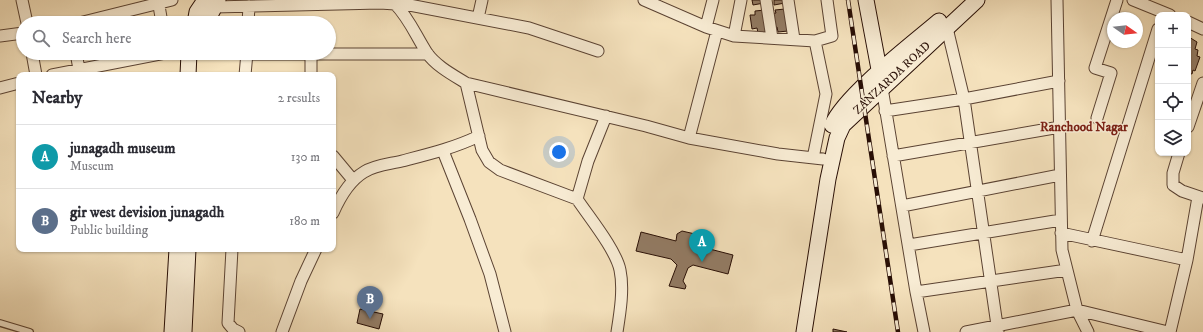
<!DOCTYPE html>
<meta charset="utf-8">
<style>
:root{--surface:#fff;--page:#f2f2f3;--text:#2b2b33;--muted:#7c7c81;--line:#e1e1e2;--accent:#8f2418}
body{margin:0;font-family:"IM FELL DW Pica",serif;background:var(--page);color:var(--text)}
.controls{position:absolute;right:12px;top:12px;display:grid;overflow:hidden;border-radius:8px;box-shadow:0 1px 3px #0004}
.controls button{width:36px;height:36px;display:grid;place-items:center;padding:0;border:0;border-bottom:1px solid var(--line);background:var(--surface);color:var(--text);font:20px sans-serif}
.compass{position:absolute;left:1107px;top:12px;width:36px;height:36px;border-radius:50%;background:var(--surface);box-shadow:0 1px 3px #0004;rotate:104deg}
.you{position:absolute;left:559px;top:152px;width:14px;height:14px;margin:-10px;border:3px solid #fff;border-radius:50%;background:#1a73e8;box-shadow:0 0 0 6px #1a73e833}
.badge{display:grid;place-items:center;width:26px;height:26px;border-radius:50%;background:var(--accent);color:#fff;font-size:13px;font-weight:700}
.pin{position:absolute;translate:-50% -33px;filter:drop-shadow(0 1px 2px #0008)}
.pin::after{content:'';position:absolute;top:21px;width:14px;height:12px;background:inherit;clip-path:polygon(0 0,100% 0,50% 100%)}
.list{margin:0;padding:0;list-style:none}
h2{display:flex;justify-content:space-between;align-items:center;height:52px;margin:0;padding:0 16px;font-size:17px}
h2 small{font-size:13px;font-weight:400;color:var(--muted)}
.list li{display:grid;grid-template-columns:26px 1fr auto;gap:12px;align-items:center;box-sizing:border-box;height:64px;padding:0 16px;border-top:1px solid var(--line)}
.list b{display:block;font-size:15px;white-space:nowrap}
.list p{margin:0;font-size:13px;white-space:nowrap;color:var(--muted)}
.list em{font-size:13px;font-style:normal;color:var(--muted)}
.icon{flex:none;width:22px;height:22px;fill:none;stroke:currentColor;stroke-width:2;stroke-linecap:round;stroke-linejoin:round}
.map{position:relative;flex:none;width:1203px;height:332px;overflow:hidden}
.search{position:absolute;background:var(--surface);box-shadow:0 1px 3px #0004;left:16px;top:16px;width:320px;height:44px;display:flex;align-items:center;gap:10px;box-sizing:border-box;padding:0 14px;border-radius:22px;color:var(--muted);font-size:15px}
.panel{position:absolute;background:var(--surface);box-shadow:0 1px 3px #0004;left:16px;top:72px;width:320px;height:180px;border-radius:8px}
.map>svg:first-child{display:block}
</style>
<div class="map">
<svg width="1203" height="332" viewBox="0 0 1203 332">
<rect width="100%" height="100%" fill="#f5e2bd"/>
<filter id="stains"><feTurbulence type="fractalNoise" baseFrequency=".005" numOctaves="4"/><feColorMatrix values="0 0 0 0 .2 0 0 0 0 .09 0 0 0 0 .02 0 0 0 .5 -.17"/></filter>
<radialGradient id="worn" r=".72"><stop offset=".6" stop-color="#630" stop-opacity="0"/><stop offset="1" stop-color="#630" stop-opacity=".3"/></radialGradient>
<path fill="#937c65" stroke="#280e05" d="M752,0H763L764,3L753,5Z
M774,0H784L785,3L774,5Z
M785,9L788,31L778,32L777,27L772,28L770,14L776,13L775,10Z
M765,10L768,32L758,33L757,28L752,29L750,15H755V11Z
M1189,37L1197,42L1195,49L1198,50L1197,56L1200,57L1195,71L1193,70L1192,74L1188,73Z
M682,231L695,234L700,238L698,246L733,255L728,274L693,265L688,268L683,281L686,286L685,289L669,286L677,265L671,259L636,251L641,232L676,241L677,234Z
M360,309L383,314L379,329L357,323Z
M833,329L847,332H833Z"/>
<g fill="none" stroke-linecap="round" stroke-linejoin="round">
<defs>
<path id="lane" d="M0,323L30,332"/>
<path id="street" d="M22,0L27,23
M158,0L162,23
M644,0L706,27L734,36L815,41L832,36L827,0
M766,0L772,38
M788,0L794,39
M1057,0L1062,250L1077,310L1088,332
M1133,0L1170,15
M394,2L529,28L598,51
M214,7L380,3L395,4C409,18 416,36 427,53C436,66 453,75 466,83L646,126L689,138L778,154L823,159
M478,18L482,0
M1188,22L1203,29
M79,23L172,0
M248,23L249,6
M706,27L713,0
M947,28L964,99L998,332
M0,36L23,33
M734,36L741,0
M32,53L36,75
M76,53L79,69
M247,54H428
M311,54V75
M52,75L165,53
M245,75L247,53
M466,83L482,150L489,162L500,170L577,199
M0,88L19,83
M882,88L916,292L924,332
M885,111L964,99L1059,81
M606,116L588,161L577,199C589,217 616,250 620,270C624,289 620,313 617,332
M1097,118L1111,73L1095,68L1117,0
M1188,127L1203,83
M689,138L717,31
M443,151L470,219L490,274L505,332
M1179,153L1173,173V185L1182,191L1203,198
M333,156L353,180
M893,156L1060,127
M813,158L826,94L815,41
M902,206L1060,175
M333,213C340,197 349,181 364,172C375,165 390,164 402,161C429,154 454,148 479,136
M1061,233L1187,260
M1092,241L1158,29
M909,245L1061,220
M232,249L228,323L233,329L239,332
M916,292L1067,270
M282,332L301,281L316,249
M966,332L1077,310L1168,332
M1170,332L1187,260L1198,197"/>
<path id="secondary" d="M866,0L881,80
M195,23L197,12L205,0
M206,23L218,0
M188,75L189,53
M832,125C845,95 912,44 939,21
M172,332L177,249
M184,332L188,249
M804,332L828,179L837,138L843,125L977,0"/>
</defs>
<use href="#lane" stroke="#5b4333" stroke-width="8"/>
<use href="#street" stroke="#5b4333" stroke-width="13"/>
<use href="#secondary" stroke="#280e05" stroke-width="17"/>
<use href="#lane" stroke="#f8ecd4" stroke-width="5.5"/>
<use href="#street" stroke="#f8ecd4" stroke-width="11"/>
<use href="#secondary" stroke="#f8ecd4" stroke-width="15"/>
<defs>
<path id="rail" d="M848,0L898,332"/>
</defs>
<use href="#rail" stroke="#280e05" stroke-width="4.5"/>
<use href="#rail" stroke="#f8ecd4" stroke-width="3" stroke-dasharray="9" stroke-linecap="butt"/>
</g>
<g text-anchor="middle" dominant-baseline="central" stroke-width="3" stroke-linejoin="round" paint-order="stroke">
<g font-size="12" fill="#280e05" stroke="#f8ecd4">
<text transform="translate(892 78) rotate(-43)">ZANZARDA ROAD</text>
</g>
<g font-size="13" font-weight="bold" fill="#7a1f14" stroke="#f8ecd4">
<text x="1084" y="127">Ranchood Nagar</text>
</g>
</g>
<rect width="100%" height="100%" filter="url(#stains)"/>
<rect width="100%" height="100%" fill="url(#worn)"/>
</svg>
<div class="controls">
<button>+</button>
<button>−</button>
<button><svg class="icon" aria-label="locate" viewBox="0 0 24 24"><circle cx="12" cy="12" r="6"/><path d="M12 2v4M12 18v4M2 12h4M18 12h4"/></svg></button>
<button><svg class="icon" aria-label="layers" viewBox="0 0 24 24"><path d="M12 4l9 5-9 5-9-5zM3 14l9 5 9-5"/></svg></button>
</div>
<svg class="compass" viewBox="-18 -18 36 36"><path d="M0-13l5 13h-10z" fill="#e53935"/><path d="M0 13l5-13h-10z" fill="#7c7c81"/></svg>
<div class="you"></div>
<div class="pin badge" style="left:702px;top:262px;background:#0f9aa8">A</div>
<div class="pin badge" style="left:370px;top:319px;background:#5c6f8a">B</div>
<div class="search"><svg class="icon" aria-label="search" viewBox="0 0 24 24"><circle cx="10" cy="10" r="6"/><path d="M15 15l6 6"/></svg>Search here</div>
<section class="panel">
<h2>Nearby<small>2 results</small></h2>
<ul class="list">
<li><span class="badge" style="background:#0f9aa8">A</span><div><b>junagadh museum</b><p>Museum</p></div><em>130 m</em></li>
<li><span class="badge" style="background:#5c6f8a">B</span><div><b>gir west devision junagadh</b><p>Public building</p></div><em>180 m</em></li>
</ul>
</section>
</div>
